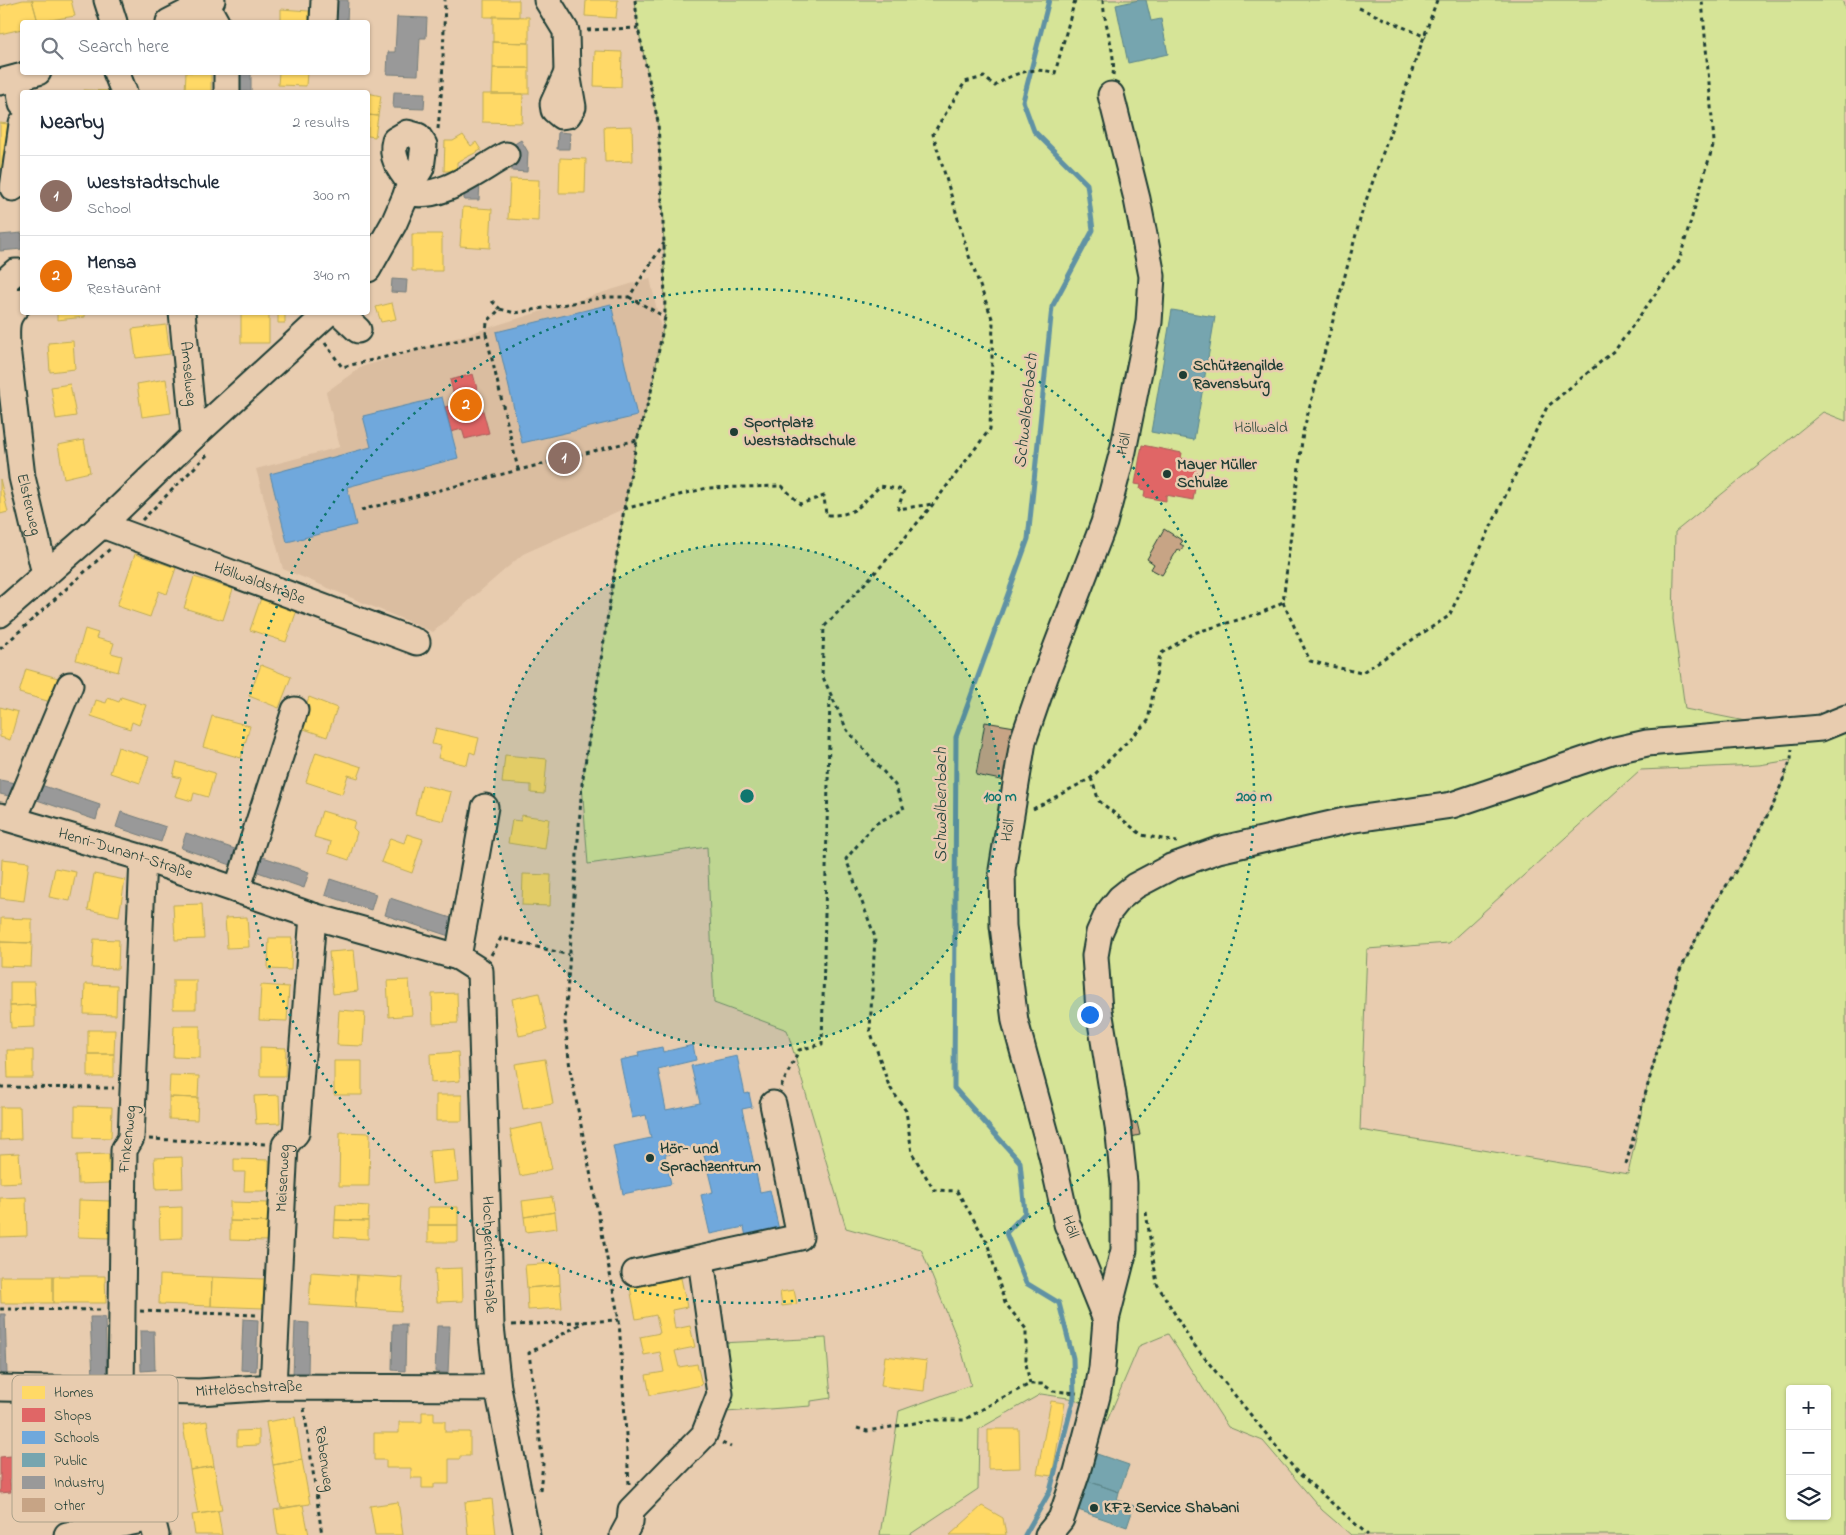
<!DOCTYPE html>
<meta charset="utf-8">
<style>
:root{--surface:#fff;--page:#f2f2f3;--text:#1f2937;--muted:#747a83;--line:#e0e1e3;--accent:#111827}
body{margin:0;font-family:"Indie Flower",sans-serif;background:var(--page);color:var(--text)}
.controls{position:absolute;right:15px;bottom:15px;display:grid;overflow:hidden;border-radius:5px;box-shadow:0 1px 4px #0004}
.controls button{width:45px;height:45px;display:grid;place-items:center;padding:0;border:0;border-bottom:1px solid var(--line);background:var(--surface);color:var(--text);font:25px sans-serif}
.you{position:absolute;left:1089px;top:1014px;width:18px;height:18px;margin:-12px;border:4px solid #fff;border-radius:50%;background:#1a73e8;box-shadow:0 0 0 8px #1a73e833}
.badge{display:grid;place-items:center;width:32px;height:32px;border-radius:50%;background:var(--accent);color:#fff;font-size:16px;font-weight:700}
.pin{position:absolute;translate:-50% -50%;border:2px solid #fff;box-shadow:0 1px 5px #0006}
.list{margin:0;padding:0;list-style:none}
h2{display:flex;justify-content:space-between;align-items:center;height:65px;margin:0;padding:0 20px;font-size:21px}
h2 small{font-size:16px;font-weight:400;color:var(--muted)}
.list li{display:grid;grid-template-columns:32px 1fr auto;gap:15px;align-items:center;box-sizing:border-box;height:80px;padding:0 20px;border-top:1px solid var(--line)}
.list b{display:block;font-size:19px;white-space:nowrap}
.list p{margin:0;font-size:16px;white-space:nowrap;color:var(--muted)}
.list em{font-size:16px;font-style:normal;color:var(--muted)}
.icon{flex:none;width:28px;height:28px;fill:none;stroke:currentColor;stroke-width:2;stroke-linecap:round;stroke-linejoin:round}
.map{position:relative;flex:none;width:1846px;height:1535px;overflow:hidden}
.search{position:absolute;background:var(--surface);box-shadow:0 1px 4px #0004;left:20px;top:20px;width:350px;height:55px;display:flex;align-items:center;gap:12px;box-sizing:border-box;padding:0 18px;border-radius:5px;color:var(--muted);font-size:19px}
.panel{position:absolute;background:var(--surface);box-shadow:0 1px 4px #0004;left:20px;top:90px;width:350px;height:225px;border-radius:5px}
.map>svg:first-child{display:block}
</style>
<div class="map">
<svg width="1846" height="1535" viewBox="0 0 1846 1535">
<rect width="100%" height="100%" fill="#e8ccaf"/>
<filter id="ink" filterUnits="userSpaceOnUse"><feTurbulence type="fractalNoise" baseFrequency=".02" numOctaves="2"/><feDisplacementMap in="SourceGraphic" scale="10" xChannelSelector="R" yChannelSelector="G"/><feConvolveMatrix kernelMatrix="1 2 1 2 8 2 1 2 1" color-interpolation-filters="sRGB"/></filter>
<g filter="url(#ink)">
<path fill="#dabda0" d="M650,278L671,376L663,491L523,554L433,632L283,569L256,469L340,447L326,392L361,367Z"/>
<path fill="#d6e497" stroke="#7a9066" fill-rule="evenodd" d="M635,0H1842L1846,11V421L1823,412L1675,532L1673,619L1685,709L1795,731L1846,718V1535H1351L1322,1510L1263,1441L1228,1427L1168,1334L1139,1346L1107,1421L1075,1399L1041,1394L979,1429L978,1489L909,1535H880L899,1411L971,1385L961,1348L921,1249L846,1228L787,1030L714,1003L707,847L588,864L582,784L624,509L637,440L651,392L665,317L664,243L658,122L638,28ZM1791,760L1774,803L1746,855L1714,905L1679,972L1646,1091L1628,1174L1360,1130L1367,949L1449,943L1640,770L1759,765ZM1790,1389H1827V1516H1790Z
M826,1338L831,1398L811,1401V1406L726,1412L720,1343Z"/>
<path fill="#ffd966" stroke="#bcaa57" d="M23,0H32L38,22H22V29L0,34V6Z
M32,0H71L75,16L38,22Z
M484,0H519V17H484Z
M586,0H618L616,18L585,16Z
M281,9L309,11V22H281Z
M493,16L529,17V43L493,42Z
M493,42L529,43V68H493Z
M595,51L622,52L621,87L594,86Z
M493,68H529V94H492Z
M186,72H211V92L185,91Z
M279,72H307L306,86L278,85Z
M84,90L113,91L84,92Z
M368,93L381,96L378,116L368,115Z
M482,94H523L522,123L482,122Z
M368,115L378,116L375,137L368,136Z
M0,123L8,124L2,168H0Z
M632,126L633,161L605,162L604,127Z
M463,135L471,146L476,142L481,150L457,162V171H444L445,141H453Z
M560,158L586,159L585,193H559Z
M510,179L539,180L538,221L508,219Z
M463,207L492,209L490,248L460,246Z
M412,234H442V271H412Z
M392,303L396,319L381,322L376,307Z
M57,312H85V317L57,320Z
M241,312H269V343H241Z
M278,312H285V323H278Z
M166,325L170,354L136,358L132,329Z
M73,341L75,369L50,372L48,343Z
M166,379L171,413L142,417L137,384Z
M70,384L76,416L56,419L51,387Z
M84,440L90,472L64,478L58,445Z
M0,479L8,512L0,514Z
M135,554L176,568L167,594L159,591L150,617L117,606Z
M194,577L233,589L223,620L184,608Z
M261,598L297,610L286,642L250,630Z
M85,629L98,633L96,638L114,643L111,653L122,656L118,672L76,660Z
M261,665L291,677L279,708L249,696Z
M26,669L58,678L51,702L19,693Z
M121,697L146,705L139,725L132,722L130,729L91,716L96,700L106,703L108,698L119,702Z
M309,697L337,708L327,737L298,727Z
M0,707L18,712L10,740L0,737Z
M212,716L250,726L241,758L203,747Z
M436,728L479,738L475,754L470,752L467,765L438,758L441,746L432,744Z
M118,747L149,757L140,783L110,773Z
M316,752L362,767L358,778L348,775L342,794L306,782Z
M505,755L547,759L544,794L531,793V785L502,783Z
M177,762L215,773L208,797L194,793L192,801L175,796L181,778L173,776Z
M422,785L451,792L444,821L415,814Z
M322,811L355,821L353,828L357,832L349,860L328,853L331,842L314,837Z
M521,815L549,819L545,849L508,843L512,820L521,821Z
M407,834L423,839L412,873L381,862L390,838L404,843Z
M2,859L29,862L24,901L0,898Z
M55,868L76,872L70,901L49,897Z
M94,874L125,880L119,916L88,910Z
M523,874L551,875L550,906L522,905Z
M202,904L204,939L175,940L173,905Z
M247,917L249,947L227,948L225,918Z
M1,918L32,919V943L0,942Z
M269,938H292L291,970L268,969Z
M94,939L119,940L118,969L92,968Z
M0,942L32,943L31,967L0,966Z
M354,950L358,991L333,994L329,952Z
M173,980H196V1009H173Z
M409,980L412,1015L389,1017L387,981Z
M10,982H34L35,1005L10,1006Z
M85,984L117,985L116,1015L84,1014Z
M261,985L289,987L287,1021L259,1020Z
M457,993L458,1023L433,1024L432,994Z
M539,993L547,1030L519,1036L512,999Z
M35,1005V1027L11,1028L10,1006Z
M339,1010L365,1012L363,1046L337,1045Z
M174,1026H200V1058L173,1057Z
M88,1030H115L114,1054H88Z
M260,1047L286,1048L285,1076H260Z
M7,1050H33V1078H8Z
M458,1052L460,1081L431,1083L430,1054Z
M88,1054H114V1077H88Z
M545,1059L553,1104L523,1109L515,1064Z
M334,1061H362V1095H334Z
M170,1075L199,1076L198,1098L169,1097Z
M279,1095L280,1123L256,1124L254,1096Z
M436,1095H462V1121H436Z
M169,1097L198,1098L197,1120L169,1119Z
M75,1106L112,1107L111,1138L75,1137Z
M0,1107H20L21,1139L0,1140Z
M542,1123L552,1169L520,1176L510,1130Z
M340,1132L370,1133L369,1186H339Z
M455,1149L458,1181L432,1184L429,1151Z
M19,1153L21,1182L0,1183V1154Z
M109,1154V1183L78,1184L77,1155Z
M182,1157L183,1188L156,1189L154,1158Z
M234,1159L269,1160V1191H244L245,1172H234Z
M26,1197L27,1236L0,1237V1198Z
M552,1197L555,1212L524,1217L522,1201Z
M79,1200L111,1201L110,1238L78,1237Z
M230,1202L268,1203V1222L230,1221Z
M336,1204L369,1206L368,1221L335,1220Z
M182,1207V1238L160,1239L159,1208Z
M428,1207H458V1225H428Z
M555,1212L557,1228L526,1232L524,1217Z
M335,1220L368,1221V1239L334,1237Z
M230,1221L268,1222V1241L230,1240Z
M428,1225H458V1242H428Z
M559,1263L560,1285L527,1288L525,1265Z
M462,1268L463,1301L437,1302L435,1269Z
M311,1272L357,1275L355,1308L309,1305Z
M663,1273L665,1281L681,1278L687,1307L672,1310L675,1329L690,1326L695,1347L675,1351L679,1367L697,1364L702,1385L650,1395L646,1375L664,1372L660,1352L644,1355L640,1337L660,1333L656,1315L636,1319L630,1288L650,1283L648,1276Z
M160,1275L212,1277L211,1306L159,1304Z
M357,1275L403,1278L401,1311L355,1308Z
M0,1276H53V1303H1Z
M53,1276H105L106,1303H53Z
M212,1277L264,1279L263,1308L211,1306Z
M560,1285L562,1308L528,1310L527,1288Z
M794,1290L797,1304L782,1306L780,1292Z
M885,1356L927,1361L924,1391L881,1386Z
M1051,1401L1065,1403L1052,1476L1037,1474Z
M422,1412H434V1421H445V1432H470V1456H460V1459H449V1484H434V1488H422V1478H411V1468H386V1460H374V1433H399V1422H422Z
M295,1417L302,1460L273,1465L266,1422Z
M207,1421L214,1466L190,1470L183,1425Z
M988,1429H1019L1020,1468L988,1469Z
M259,1430V1445L237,1446V1431Z
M302,1460L310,1504L281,1508L273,1465Z
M214,1466L222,1510L198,1514L190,1470Z
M492,1499L496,1535H468L465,1502Z
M398,1502L403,1535H375L370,1506Z
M303,1505L309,1535H278L274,1510Z
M982,1506L1003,1518L1006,1535H950Z
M218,1511L222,1535H195L192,1515Z"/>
<path fill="#e06666" stroke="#a65a57" d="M473,374L489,433L465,439L462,429L451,432L445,407L456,404L450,380Z
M1142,445L1182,453L1181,458L1184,459V462L1199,465L1193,500L1166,495V501L1144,497L1145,490L1140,489L1141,485L1135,484Z
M34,1454L36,1477L10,1479L11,1492L0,1493V1457Z"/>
<path fill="#6fa8dc" stroke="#5788aa" d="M611,304L637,416L522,443L496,332Z
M442,397L458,458L347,487L356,525L287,542L270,474L371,447L363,416Z
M693,1045L696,1060L658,1069L666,1110L700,1103L691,1066L737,1056L745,1094L749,1093L752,1107L742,1109L760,1192L770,1190L779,1230L746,1237L744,1227L710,1234L701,1195L713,1192L702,1147L665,1155L671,1184L623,1194L613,1146L651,1138L646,1115L632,1118L620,1060L639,1056L638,1052L662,1047L663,1052Z"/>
<path fill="#76a5af" stroke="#5c868a" d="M1139,0H1146L1151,21L1161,19L1168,54L1128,63L1116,5Z
M1172,310L1215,317L1194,440L1151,432Z
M1097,1454L1129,1465L1119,1492L1088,1481Z
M1088,1481L1119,1492L1117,1500L1134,1506L1127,1527L1078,1510Z"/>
<path fill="#999" stroke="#747d7b" d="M332,0H348L347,22H331Z
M397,17L427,18L426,38H420L418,75L387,74L388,52H395Z
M237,72H251V92H237Z
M394,92L425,93L424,109L393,108Z
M558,132L570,133L569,149H557Z
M521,140L528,152L527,172L512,171V155L508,148Z
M464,183H480L479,200H464Z
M22,233V249L0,251V235Z
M392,279L407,280L406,293L391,292Z
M0,780L15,783L13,797L0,794Z
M41,785L100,805L96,820L37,800Z
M121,812L166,827L161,842L116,827Z
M186,833L235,849L231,865L181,848Z
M260,856L309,872L304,888L255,871Z
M330,879L376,894L371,910L325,895Z
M390,898L454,919L449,936L385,915Z
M0,1314H5L7,1374H0Z
M90,1317H105L107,1376L93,1377Z
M243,1319L258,1320L256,1371L241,1370Z
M295,1322L309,1323L308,1375H293Z
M393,1324H406L405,1371L392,1370Z
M437,1326H450L448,1373L435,1372Z
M140,1331H154L155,1370L141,1371Z"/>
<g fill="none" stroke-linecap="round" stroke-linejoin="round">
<path stroke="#6192a4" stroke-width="5" d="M1025,1535L1050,1491L1074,1397L1073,1358L1059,1303L1026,1283L1006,1233L1025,1213L1020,1162L954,1088L956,737L1028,539L1052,307L1093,230L1087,184L1034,131L1023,101L1049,0"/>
</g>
<path fill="#c7a485" stroke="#1f3d34" d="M1164,529L1183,541L1180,544L1184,546L1181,551L1178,549L1162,575L1151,569L1154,564L1147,559Z
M985,722L1015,727L1006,781L976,775Z
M1137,1122L1140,1135L1131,1137L1128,1124Z"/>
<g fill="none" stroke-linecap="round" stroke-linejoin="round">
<defs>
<g id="minor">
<path d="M107,0L114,22"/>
<path d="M547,0L566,31L567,73"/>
<path d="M206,4L216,22"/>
<path d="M169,22L212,0"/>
<path d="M323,22L324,0"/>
<path d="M116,72L124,92"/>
<path d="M567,73L573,107L568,115L561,116L554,110L553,104Z"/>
<path d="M17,78L22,104"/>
<path d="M0,82L38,72"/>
<path d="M227,92V72"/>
<path d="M407,133L418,136L424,145L421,168L411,184C400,170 390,158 395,140Z"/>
<path d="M13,188L22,124"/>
<path d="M407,192C440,202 478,170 506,155"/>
<path d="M368,269L394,223L411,184"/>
<path id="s1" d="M22,301C5,317 6,323 7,347L22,477L45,574"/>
<path id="s2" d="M182,312L194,436"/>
<path d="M339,312L358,330"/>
<path d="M9,314L4,293L5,281L15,272H22"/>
<path id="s3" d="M102,525L417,642"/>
<path d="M0,614L102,525L194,436L329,312"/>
<path id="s4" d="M0,816L143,858L313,916L458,957L480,971L491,1326L498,1388L527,1535"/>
<path d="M14,819L70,685"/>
<path d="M237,890L295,710"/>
<path d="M458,957L485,807"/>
<path d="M635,1273L800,1237L773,1104"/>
<path id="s5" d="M1106,1320L1067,1224L1052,1156L1015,1021L1003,926L1002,870L1023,741L1045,677L1104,523L1123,451L1149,322L1152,276L1137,199L1111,95"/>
<path id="s6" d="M273,1387L285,1145L296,1133L313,916"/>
<path id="s7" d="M0,1388L199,1392L273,1387L498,1388"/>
<path d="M121,1390L124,1150L131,1138L143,858"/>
<path d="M134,1390L129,1426L156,1535"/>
<path d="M67,1535L152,1518"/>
<path d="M623,1535L630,1522L631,1510L704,1435L720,1394L701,1260"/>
<path d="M1048,1535L1061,1519L1077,1472L1097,1396L1102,1368L1106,1320L1124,1250V1183L1118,1126L1099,1010L1095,956L1099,933L1108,913L1120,898L1135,886L1171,867L1218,850L1349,820L1452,805L1611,751L1647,743L1821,728L1846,718"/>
</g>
</defs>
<use href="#minor" stroke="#1f3d34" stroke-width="29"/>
<path stroke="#1f3d34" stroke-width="3" stroke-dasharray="4 4" stroke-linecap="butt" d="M1103,0C1104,26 1116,50 1113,75
M1437,0L1362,212L1303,432L1283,602L1310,661L1361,673L1449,616L1547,407L1616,349L1679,261L1714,142L1702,0
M1359,8L1426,37
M587,30L638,28
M438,129L442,85L445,0
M629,297L665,317
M492,301L500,309
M486,334L518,469
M325,343L342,367L486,334L487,322L500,309L515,313L607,297H629L664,243
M624,509L707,488L782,486L800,504L824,496L826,515C857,516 859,506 880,486L904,490L898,509L933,504
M361,510L637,440
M142,520L209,453
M0,649L110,549
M1091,778L1099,801L1142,835L1177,842
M1033,809L1091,778L1148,721L1160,654L1194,633L1261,613L1283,602
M491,955L501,938L569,955
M0,1087L114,1088
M781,1087L799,1050L822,1044L830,696
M149,1139L266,1144
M1626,1164L1679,972L1714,905L1746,855L1774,803L1791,759L1792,749
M1146,1212L1157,1284L1191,1341L1297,1472L1368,1535
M0,1309L102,1310
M140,1311L257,1315
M512,1325L619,1320
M1030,1384L1026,1364V1329L1005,1303L987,1242L957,1191L934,1190L912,1153L906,1111L889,1086L870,1030L875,937L846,859L875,824L904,809L895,785L847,730L822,675L824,627L883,564L934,503L990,429L993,321L969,256L933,134L965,82L984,77L995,86C1012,73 1034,66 1055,73L1075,0
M304,1408L322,1535
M857,1428L867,1431L932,1420H964L1000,1399L1030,1384H1042L1053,1391L1077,1393
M722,1443L731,1447
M629,1484L619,1320L570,1069L565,1022L582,784L624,509L637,440L651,392L665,317L664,243L658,122L638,28L635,0
M540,1490L543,1464L529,1353L584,1322"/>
<use href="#minor" stroke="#e8ccaf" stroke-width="25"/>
</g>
</g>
<circle cx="747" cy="796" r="253" fill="#0f766e" fill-opacity=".12"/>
<g fill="none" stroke="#0f766e" stroke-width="2.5" stroke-dasharray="2.5 5">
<circle cx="747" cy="796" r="253"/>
<circle cx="747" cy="796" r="507"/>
</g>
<g fill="#1f3d34" stroke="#e8ccaf" stroke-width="2">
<circle cx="1183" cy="375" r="5"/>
<circle cx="734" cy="432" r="5"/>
<circle cx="1167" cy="474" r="5"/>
<circle cx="650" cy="1158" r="5"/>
<circle cx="1094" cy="1508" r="5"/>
</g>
<g text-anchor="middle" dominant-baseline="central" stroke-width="5" stroke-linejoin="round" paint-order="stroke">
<g font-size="16" font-weight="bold" fill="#1f3d34" stroke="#e8ccaf" text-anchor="start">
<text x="1193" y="366">Schützengilde<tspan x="1193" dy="18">Ravensburg</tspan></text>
<text x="744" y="423">Sportplatz<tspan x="744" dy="18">Weststadtschule</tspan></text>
<text x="1177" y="465">Mayer Müller<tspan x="1177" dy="18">Schulze</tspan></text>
<text x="660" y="1149">Hör- und<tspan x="660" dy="18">Sprachzentrum</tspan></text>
<text x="1104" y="1508">KFZ Service Shabani</text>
</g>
<g font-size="16" fill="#1f3d34" stroke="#e8ccaf">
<text stroke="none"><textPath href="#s2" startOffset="62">Amselweg</textPath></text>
<text stroke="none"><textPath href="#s5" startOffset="910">Höll</textPath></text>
<text stroke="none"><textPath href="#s1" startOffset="210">Elsterweg</textPath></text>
<text stroke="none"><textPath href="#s3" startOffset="168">Höllwaldstraße</textPath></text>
<text stroke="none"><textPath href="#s5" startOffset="505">Höll</textPath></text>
<text stroke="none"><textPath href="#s4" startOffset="131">Henri-Dunant-Straße</textPath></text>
<text transform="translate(128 1139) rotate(-84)">Finkenweg</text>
<text stroke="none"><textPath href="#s6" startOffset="209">Meisenweg</textPath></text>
<text transform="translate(1070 1227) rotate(72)">Höll</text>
<text stroke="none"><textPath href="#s4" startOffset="789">Hochgerichtstraße</textPath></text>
<text stroke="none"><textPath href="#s7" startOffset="249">Mittelöschstraße</textPath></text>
<text transform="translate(324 1459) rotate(82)">Rabenweg</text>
</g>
<g font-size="16" fill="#284539" stroke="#e8ccaf">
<text x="1261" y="428">Höllwald</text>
</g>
<g font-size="18" font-style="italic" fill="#24443d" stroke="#e8ccaf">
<text transform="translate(1027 411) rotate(-84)">Schwalbenbach</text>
<text transform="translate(942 805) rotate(-90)">Schwalbenbach</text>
</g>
</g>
<rect x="12" y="1375" width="166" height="147" rx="8" fill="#e8ccaf" stroke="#aca18a" stroke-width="1"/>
<rect x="22" y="1386" width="23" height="13" fill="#ffd966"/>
<rect x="22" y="1408" width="23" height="14" fill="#e06666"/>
<rect x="22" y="1431" width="23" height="13" fill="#6fa8dc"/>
<rect x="22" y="1453" width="23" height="14" fill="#76a5af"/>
<rect x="22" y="1476" width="23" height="13" fill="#999"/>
<rect x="22" y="1498" width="23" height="14" fill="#c7a485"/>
<g font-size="14" fill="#1f3d34">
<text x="54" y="1397">Homes</text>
<text x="54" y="1420">Shops</text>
<text x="54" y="1442">Schools</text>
<text x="54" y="1465">Public</text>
<text x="54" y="1487">Industry</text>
<text x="54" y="1510">Other</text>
</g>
<circle cx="747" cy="796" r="8" fill="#0f766e" stroke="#e8ccaf" stroke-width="2.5"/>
<g font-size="15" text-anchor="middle" font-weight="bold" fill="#0f766e" stroke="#e8ccaf" stroke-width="5" stroke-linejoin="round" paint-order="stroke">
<text x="1000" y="801">100 m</text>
<text x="1254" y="801">200 m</text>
</g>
</svg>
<div class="controls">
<button>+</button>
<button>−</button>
<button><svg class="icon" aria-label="layers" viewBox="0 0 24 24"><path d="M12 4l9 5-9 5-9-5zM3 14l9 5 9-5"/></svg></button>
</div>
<div class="you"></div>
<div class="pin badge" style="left:564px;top:458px;background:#8d6e63">1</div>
<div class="pin badge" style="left:466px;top:405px;background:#e8710a">2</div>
<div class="search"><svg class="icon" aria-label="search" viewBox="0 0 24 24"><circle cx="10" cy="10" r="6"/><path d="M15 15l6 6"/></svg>Search here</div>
<section class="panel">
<h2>Nearby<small>2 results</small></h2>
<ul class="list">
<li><span class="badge" style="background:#8d6e63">1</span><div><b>Weststadtschule</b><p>School</p></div><em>300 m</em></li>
<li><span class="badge" style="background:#e8710a">2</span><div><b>Mensa</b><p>Restaurant</p></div><em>340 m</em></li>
</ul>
</section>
</div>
